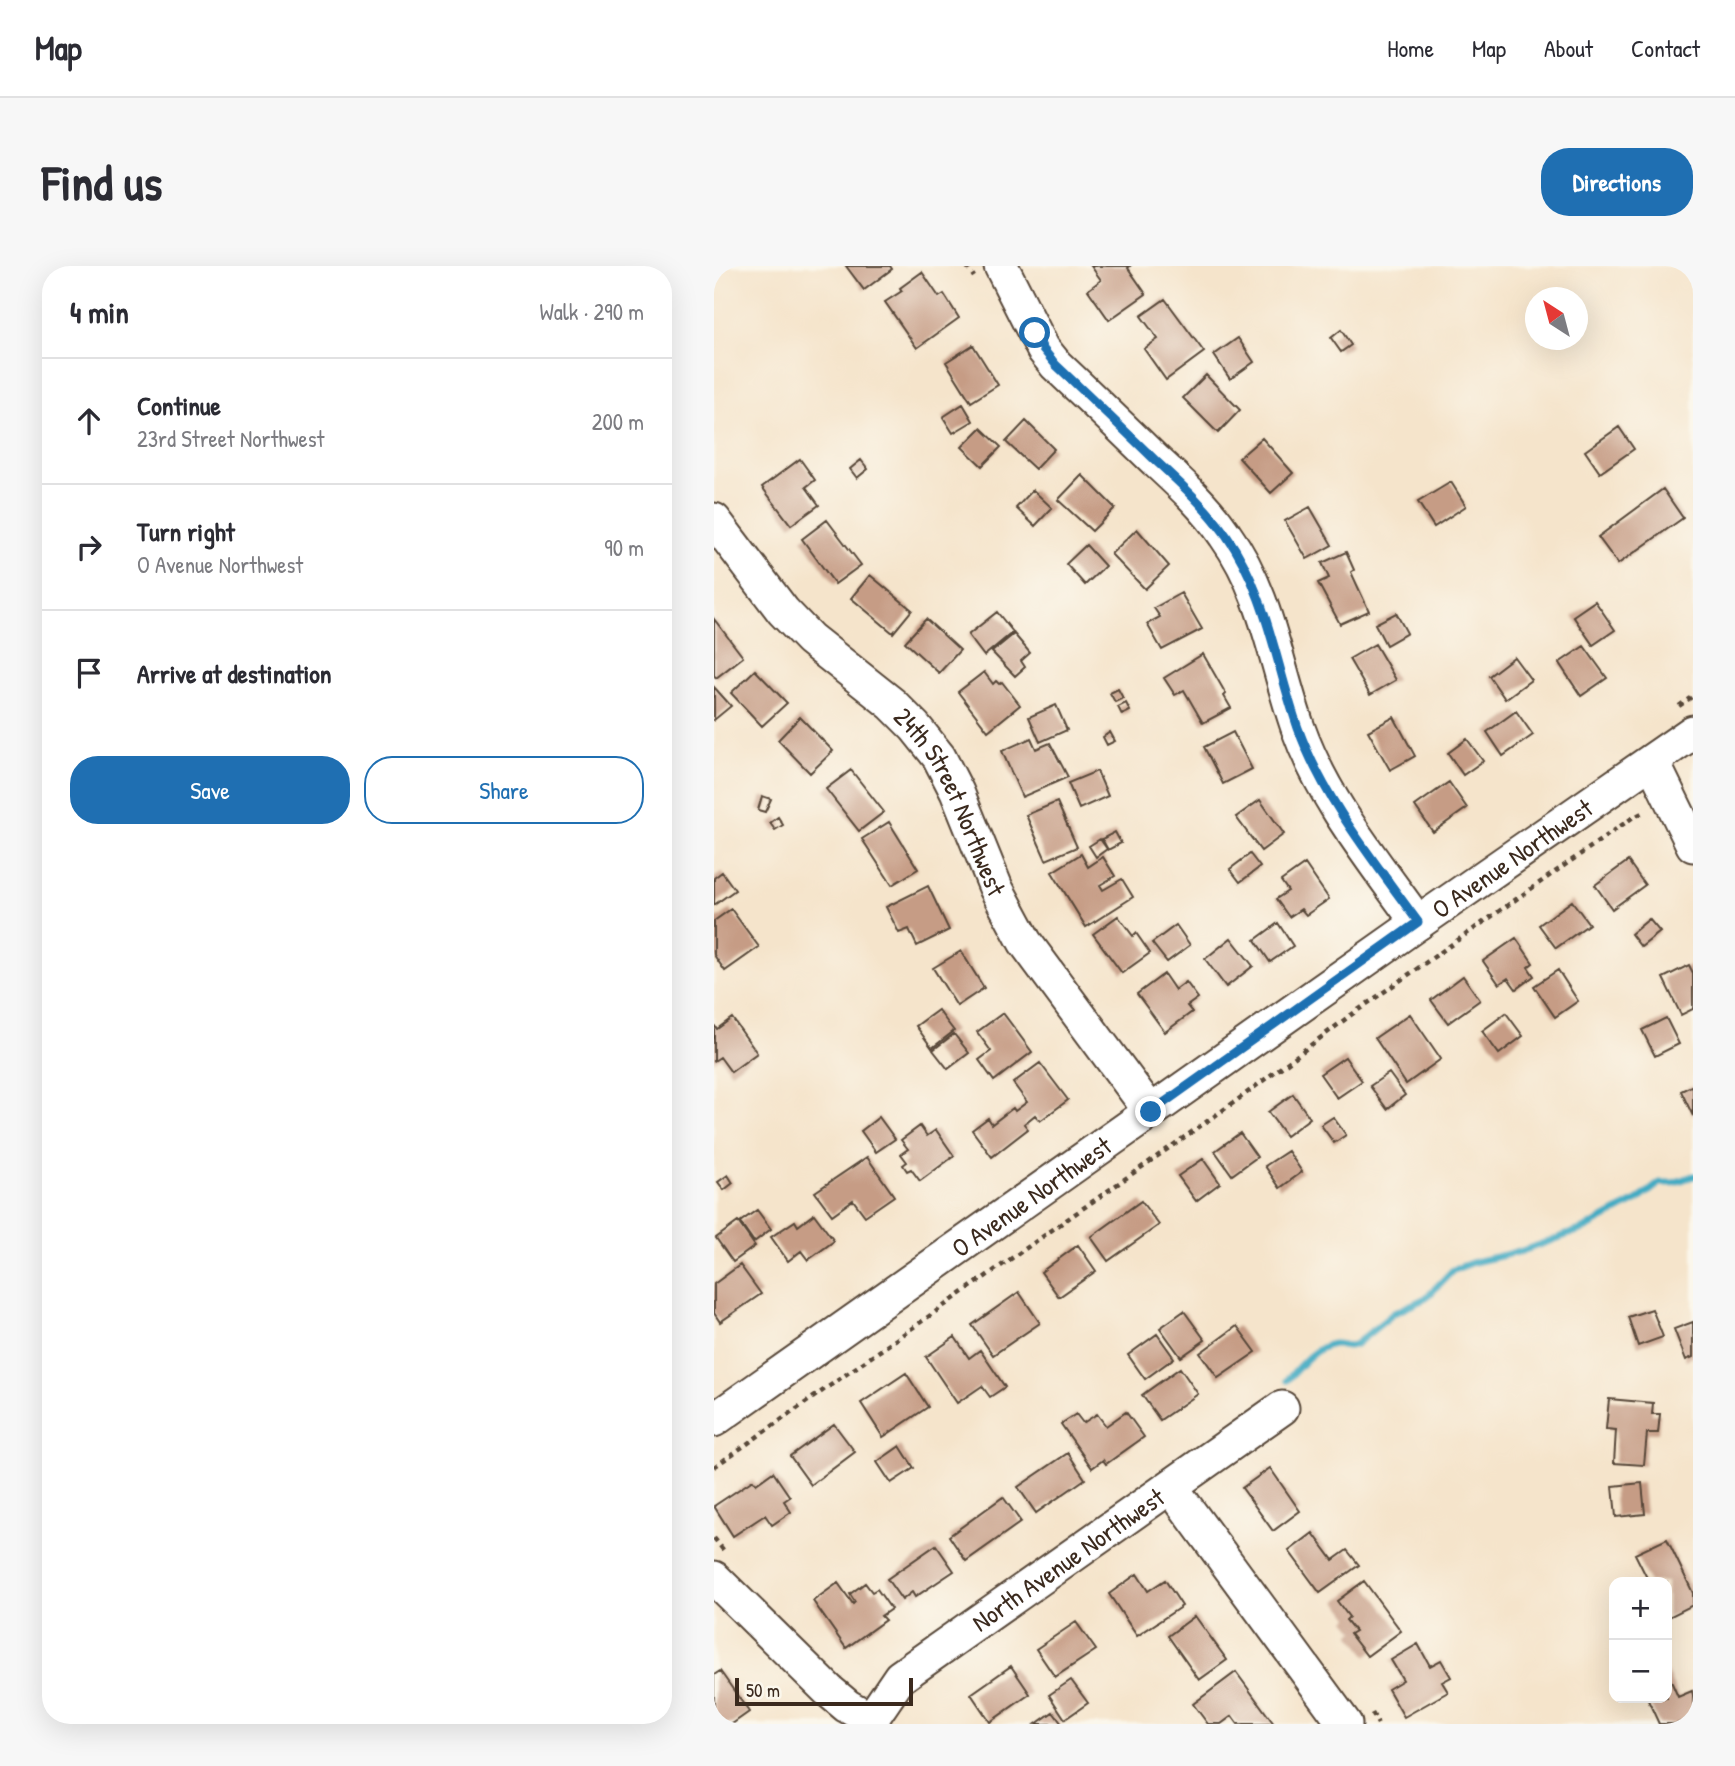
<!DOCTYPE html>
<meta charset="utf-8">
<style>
:root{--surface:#fff;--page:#f7f7f7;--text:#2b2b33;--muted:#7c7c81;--line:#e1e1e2;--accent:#1f6fb2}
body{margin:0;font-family:"Patrick Hand",sans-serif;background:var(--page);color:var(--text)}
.controls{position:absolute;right:21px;bottom:21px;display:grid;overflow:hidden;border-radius:14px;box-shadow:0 7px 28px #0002}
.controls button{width:63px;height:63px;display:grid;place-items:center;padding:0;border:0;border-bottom:2px solid var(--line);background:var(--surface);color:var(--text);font:35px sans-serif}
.compass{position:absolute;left:811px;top:21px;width:63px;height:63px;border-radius:50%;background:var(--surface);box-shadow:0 7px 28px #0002;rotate:324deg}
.scale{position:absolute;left:21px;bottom:18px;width:178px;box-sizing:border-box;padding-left:7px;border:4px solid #3b2a1e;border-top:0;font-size:19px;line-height:24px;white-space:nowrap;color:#3b2a1e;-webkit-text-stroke:5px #fbf7ec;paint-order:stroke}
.stop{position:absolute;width:21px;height:21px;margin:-16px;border:5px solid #1f6fb2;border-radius:50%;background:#fff}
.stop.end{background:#1f6fb2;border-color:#fff;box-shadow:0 2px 7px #0008}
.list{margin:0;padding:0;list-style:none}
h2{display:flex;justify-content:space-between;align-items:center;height:91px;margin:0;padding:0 28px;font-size:30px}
h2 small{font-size:23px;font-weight:400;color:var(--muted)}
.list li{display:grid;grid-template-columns:46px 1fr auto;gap:21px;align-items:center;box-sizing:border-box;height:126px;padding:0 28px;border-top:2px solid var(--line)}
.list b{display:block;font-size:26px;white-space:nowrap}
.list p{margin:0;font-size:23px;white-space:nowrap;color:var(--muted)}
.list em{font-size:23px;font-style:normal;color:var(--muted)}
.actions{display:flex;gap:14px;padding:21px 28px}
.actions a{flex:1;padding:16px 0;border:2px solid var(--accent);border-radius:28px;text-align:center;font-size:24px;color:var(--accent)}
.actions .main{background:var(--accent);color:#fff}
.icon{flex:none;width:38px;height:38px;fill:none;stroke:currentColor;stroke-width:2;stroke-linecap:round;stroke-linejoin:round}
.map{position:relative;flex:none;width:979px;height:1458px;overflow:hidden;border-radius:28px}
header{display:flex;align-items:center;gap:42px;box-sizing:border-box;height:98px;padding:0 35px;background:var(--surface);border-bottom:2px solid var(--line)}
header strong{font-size:33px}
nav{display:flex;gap:38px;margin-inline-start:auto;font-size:24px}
.intro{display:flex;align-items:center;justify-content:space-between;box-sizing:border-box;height:168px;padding:0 42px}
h1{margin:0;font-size:49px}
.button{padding:18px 32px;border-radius:28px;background:var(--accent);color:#fff;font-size:24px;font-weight:700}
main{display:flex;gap:42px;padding:0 42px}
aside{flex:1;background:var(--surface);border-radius:28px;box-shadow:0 7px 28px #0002}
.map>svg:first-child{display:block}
</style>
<header>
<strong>Map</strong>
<nav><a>Home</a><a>Map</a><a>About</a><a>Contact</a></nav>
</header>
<div class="intro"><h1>Find us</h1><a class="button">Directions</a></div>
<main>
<aside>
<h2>4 min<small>Walk · 290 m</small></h2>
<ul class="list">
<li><svg class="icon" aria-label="ahead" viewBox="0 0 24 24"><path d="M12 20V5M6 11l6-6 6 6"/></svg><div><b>Continue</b><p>23rd Street Northwest</p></div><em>200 m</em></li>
<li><svg class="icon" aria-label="right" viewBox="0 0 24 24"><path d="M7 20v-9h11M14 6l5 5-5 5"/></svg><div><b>Turn right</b><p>O Avenue Northwest</p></div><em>90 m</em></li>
<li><svg class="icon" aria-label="arrive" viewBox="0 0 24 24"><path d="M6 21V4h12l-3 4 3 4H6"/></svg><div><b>Arrive at destination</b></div></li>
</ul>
<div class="actions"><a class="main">Save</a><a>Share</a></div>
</aside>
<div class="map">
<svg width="979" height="1458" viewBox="0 0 979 1458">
<rect width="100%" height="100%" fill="#fbf7ec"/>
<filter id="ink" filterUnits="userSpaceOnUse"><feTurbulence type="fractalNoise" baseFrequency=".0143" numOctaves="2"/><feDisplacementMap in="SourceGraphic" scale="14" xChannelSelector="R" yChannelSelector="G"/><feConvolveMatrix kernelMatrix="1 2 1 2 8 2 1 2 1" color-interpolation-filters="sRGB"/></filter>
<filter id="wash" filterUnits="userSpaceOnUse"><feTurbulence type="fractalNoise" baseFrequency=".00686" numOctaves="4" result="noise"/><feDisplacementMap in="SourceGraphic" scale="28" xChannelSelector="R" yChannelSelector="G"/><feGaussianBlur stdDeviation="1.57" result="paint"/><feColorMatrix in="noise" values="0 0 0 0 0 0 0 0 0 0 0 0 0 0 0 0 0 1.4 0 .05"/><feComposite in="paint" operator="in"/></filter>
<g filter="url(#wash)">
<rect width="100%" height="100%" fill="#f5e4cb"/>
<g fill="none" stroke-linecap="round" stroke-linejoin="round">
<path stroke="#43abc3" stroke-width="7" d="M573,1114C585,1101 600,1081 619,1078C628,1077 633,1083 642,1078L680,1047L712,1032L739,1004L760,996L808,985L872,962L924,934L946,917H959L979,910"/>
</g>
<g id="blocks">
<path fill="#c69c85" d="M132,0H176L178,3L150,24Z
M377,0H416L414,2L432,28L395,54L374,24L387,14Z
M208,6L225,31L230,28L245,52L203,82L171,36L188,25L186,22Z
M451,33L490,86L452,114L430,83L444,73L427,50Z
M627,64L637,79L627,86L617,72Z
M524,72L540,96L516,113L500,89Z
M259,79L284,119L257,136L232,96Z
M492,109L526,144L504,167L469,132Z
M249,138L259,155L239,167L229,151Z
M312,155L340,183L321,203L292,176Z
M905,161L920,183L886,207L871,185Z
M267,162L287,181L268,200L248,181Z
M548,172L579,207L557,227L525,192Z
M86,193L101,214L92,221L105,239L77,259L48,221Z
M147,194L154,203L143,212L136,203Z
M368,209L401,242L378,265L344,234Z
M737,216L752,240L720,261L704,236Z
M949,223L969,252L904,298L884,271Z
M319,224L338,242L321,260L302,242Z
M596,241L618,279L593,293L571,255Z
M113,254L147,299L121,318L88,273Z
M423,263L455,300L431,323L397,288Z
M372,279L391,300L371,319L352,298Z
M632,286L640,304L637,306L655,345L626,358L604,317L615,312L608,297Z
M156,309L198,344L179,367L137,332Z
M467,327L488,363L448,384L433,358L446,351L440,342Z
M881,335L901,364L879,379L859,350Z
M283,346L299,366L270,390L254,369Z
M682,347L693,367L672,379L661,358Z
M0,353L29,391L2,412L0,409Z
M212,353L246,384L225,407L191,376Z
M300,368L316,387L307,395L311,401L301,410L278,386Z
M661,378L682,414L656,429L635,393Z
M870,380L893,412L867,430L845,397Z
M489,388L512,428L510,430L517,442L489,457L470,424L461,429L450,412Z
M800,391L817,414L791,433L775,410Z
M41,404L73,437L48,460L17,427Z
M270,406L279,418L282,415L285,418L288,416L306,439L274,465L244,426Z
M0,421L17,440L0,454Z
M404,423L409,432L401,436L396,427Z
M412,437L416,445L408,449L404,441Z
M342,439L353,464L326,476L315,451Z
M802,445L819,469L789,490L773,466Z
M86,451L119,485L96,507L64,474Z
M680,451L701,490L676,504L654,465Z
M396,466L401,475L393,479L389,471Z
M519,466L538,503L509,518L490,481Z
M317,472L322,483L336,477L354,511L308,531L288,485Z
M753,473L769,495L749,509L734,487Z
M137,504L170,546L145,565L112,523Z
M383,505L394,530L365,543L354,517Z
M735,516L753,542L719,566L701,540Z
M48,530L57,533L51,546L44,544Z
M546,534L570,568L547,585L522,551Z
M343,536L363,581L332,594L312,549Z
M64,551L69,559L61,564L56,557Z
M175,556L204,603L178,619L148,573Z
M401,566L407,577L394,584L388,573Z
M386,573L393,583L382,591L375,580Z
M367,588L374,601L389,591L401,610L386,619L389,624L408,613L419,631L372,661L338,606Z
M536,588L546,601L526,616L516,603Z
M914,595L931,619L898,643L881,619Z
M591,598L615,633L592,649L587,643L575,651L562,633L574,625L567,615Z
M8,606L21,624L0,639V612Z
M214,620L235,664L203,680L195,663L185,667L172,641Z
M858,635L875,658L842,682L825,659Z
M17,643L45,681L11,705L0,689V655Z
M404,650L419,670L422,667L436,687L408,707L379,668Z
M935,653L946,666L927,681L917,668Z
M564,657L579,680L556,696L541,674Z
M462,659L476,679L453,696L438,677Z
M517,672L539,700L512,721L491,693Z
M802,672L819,697L814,701L820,710L802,723L794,712L785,718L769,695Z
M247,685L270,722L243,740L219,702Z
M975,699L979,707V743L967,749L949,712Z
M844,704L864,735L841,751L820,720Z
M450,708L461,724L472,716L484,732L473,740L478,746L451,766L423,728Z
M749,710L766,734L734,757L717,734Z
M224,744L240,765L218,782L202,760Z
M289,747L318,786L280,815L265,794L277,785L263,766Z
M792,747L809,770L785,788L768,765Z
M696,748L727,793L692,818L661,772Z
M18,752L43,787L17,806L6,791L0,795V759L3,763Z
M952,752L965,778L941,790L928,764Z
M240,768L255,787L234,803L219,784Z
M631,791L648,815L623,832L606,808Z
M326,797L354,834L326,855L321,849L310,858L314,863L278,891L258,864L274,852L278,858L299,842L301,845L313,836L299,817Z
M675,807L691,829L673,843L656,820Z
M979,819V850L967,825Z
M579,828L596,852L572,870L554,846Z
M165,851L181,873L162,886L147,865Z
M619,851L632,869L620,877L607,859Z
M206,860L213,870L222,864L240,890L206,915L197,903L193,905L189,899L193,896L187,888L194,883L187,874Z
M526,867L543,891L518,909L501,885Z
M574,885L588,906L566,922L551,900Z
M153,891L180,930L151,950L139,934L118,949L101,926Z
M489,893L506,917L482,935L464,910Z
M14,909L19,917L10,924L4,916Z
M427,935L445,959L394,995L377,971Z
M43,944L57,963L40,976L26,956Z
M100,948L120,975L94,994L87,985L74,995L57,971L81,955L84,960Z
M24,956L41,980L19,996L2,972Z
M364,979L382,1005L345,1031L327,1006Z
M26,999L47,1028L6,1056L0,1047V1018Z
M305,1026L326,1057L279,1089L258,1059Z
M938,1043L949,1071L924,1080L914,1051Z
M470,1045L491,1074L467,1091L446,1062Z
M979,1056V1091L972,1094L960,1063Z
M523,1060L542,1086L504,1112L486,1087Z
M443,1068L460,1092L431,1113L414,1089Z
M241,1071L255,1092L266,1084L291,1121L276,1131L268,1120L243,1137L212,1091Z
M466,1102L484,1128L446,1154L428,1129Z
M192,1107L214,1141L169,1171L147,1137Z
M895,1133L939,1137L938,1148H946L944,1167H933L930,1199L900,1197L902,1164L892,1163Z
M412,1146L430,1171L392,1198L389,1194L378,1202L347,1158L362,1148L369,1157L383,1148L392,1160Z
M120,1158L141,1186L97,1219L76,1190Z
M186,1180L200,1202L177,1217L163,1196Z
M354,1187L371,1213L322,1247L304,1221Z
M556,1202L586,1245L559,1265L528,1222Z
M59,1206L76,1231L70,1235L77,1246L58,1259L51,1249L19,1270L0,1240L39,1214L42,1218Z
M928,1217L931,1248L902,1251L899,1220Z
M289,1231L307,1256L252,1295L235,1270Z
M599,1267L619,1294L633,1284L645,1299L606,1327L575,1285Z
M953,1273L979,1327V1339L953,1352V1316H935L921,1288Z
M222,1279L240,1305L201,1331L198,1326L188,1334L173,1313Z
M423,1308L434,1325L451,1314L468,1340L423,1370L395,1328Z
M650,1315L687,1365L653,1390L636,1368L641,1365L632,1354L635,1351L623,1335Z
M124,1317L139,1338L141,1336L136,1328L151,1317L158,1326L163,1323L177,1343L167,1350L171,1354L132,1382L99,1335Z
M481,1350L513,1394L485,1414L454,1370Z
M362,1356L382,1384L341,1411L322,1383Z
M704,1378L716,1400L727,1394L737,1411L728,1416L734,1426L690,1451L674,1423L689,1414L677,1394Z
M297,1400L316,1428L276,1456L257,1428Z
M6,1405L35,1446L18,1458H3L0,1454V1409Z
M522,1406L560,1458H524L518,1450L507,1458H494L479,1438Z
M953,1406L964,1431L978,1425L979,1429V1451L963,1458H945L933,1432H953Z
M357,1414L374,1437L351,1453L335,1429Z
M339,1446L348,1458H322Z"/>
</g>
</g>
<g filter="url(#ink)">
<use href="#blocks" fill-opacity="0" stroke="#574638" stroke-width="2"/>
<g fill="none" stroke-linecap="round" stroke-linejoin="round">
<defs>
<g id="minor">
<path d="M287,0L329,83L342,99C376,131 409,163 442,195C467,218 492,241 511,269C553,327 561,396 584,462C610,535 660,595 704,657"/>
<path id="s1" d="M0,254L69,345L96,373L178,438L201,461L225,491L243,526L282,622L311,676L437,846"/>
<path d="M938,495L979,579"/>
<path id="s2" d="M0,1154L704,657L979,466"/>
<path d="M457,1221L631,1458"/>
<path d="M0,1312L114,1424L133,1440L156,1453"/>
<path id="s3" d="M154,1458L186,1411L568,1142"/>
</g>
</defs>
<use href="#minor" stroke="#574638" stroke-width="37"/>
<path stroke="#574638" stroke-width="4.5" stroke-dasharray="5 5" stroke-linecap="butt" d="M253,0L260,11
M965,440L979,430
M0,1201L522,835L637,749L918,552L932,545
M0,1272L10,1285
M658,1447L664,1458"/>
<use href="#minor" stroke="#fff" stroke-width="33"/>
</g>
</g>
<g fill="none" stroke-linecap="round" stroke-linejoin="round" filter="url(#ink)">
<path stroke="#1f6fb2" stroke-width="9" d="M321,67L329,83L342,99C376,131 409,163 442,195C467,218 492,241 512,269C553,327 561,396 584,462C610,534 660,595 704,656L437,846"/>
</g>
<g text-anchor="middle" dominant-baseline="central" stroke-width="6" stroke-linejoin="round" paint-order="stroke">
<g font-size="26" fill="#3b2a1e" stroke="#fbf7ec">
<text stroke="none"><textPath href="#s1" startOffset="373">24th Street Northwest</textPath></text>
<text stroke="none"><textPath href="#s2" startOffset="976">O Avenue Northwest</textPath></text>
<text stroke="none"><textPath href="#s2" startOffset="388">O Avenue Northwest</textPath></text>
<text stroke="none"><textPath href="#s3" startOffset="262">North Avenue Northwest</textPath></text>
</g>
</g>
</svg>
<div class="controls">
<button>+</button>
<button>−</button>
</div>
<svg class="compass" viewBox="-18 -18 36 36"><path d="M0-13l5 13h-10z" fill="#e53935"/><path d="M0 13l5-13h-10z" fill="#7c7c81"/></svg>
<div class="scale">50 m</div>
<div class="stop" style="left:321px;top:67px"></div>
<div class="stop end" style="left:437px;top:846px"></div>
</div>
</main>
